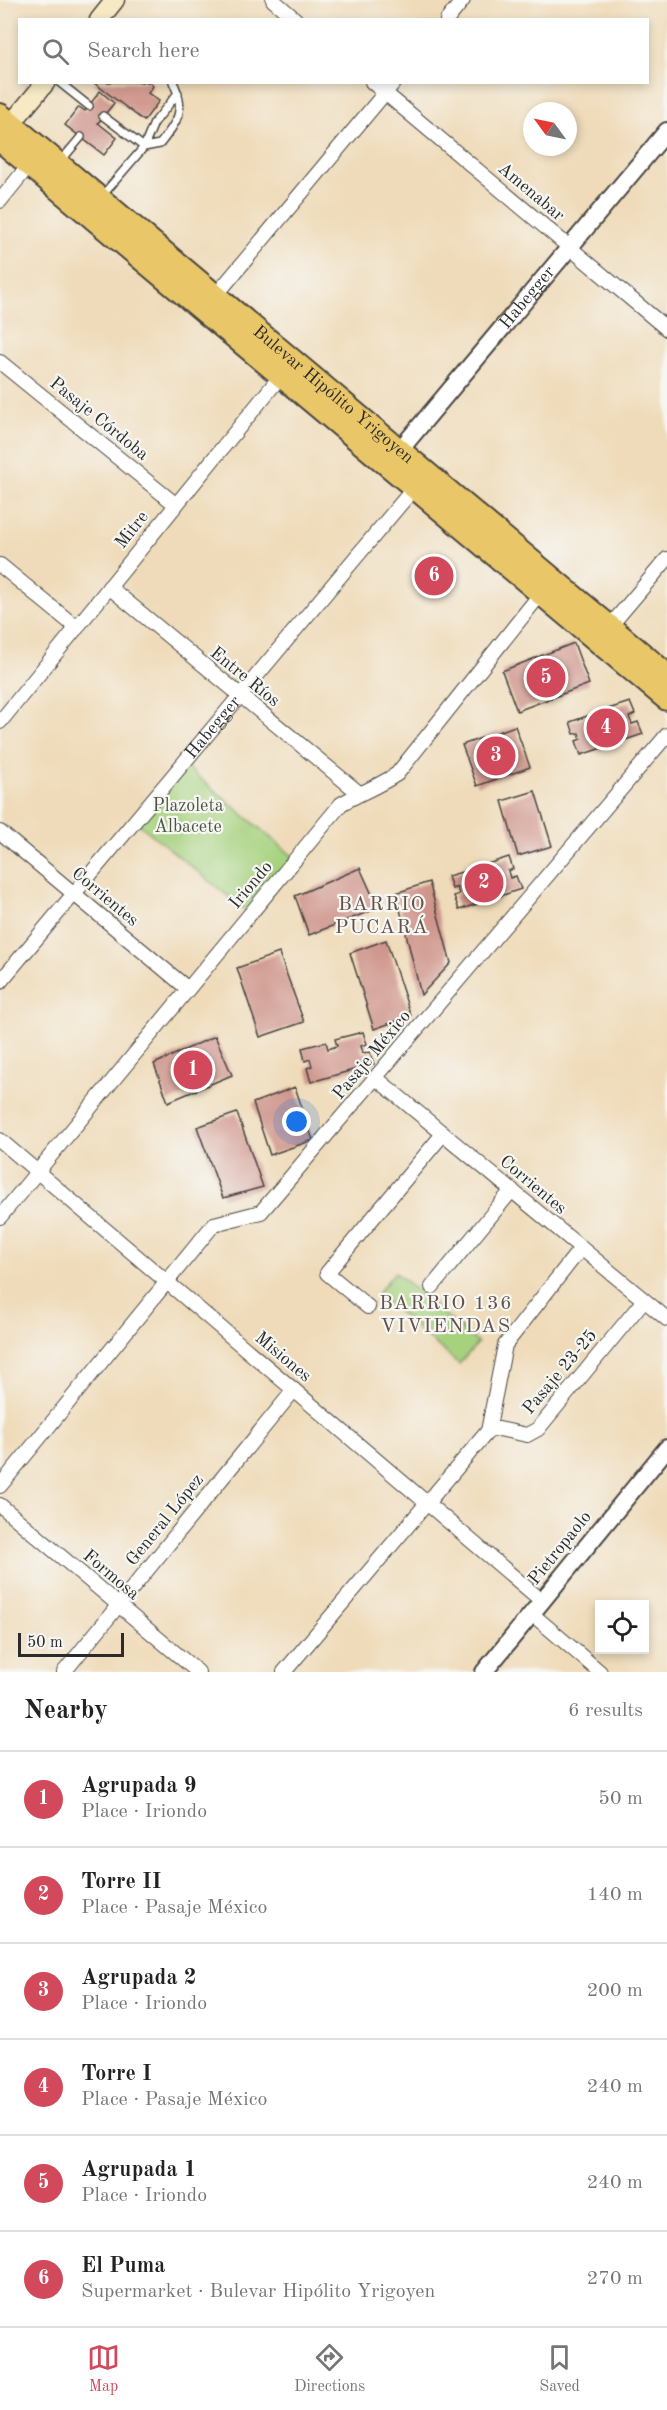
<!DOCTYPE html>
<meta charset="utf-8">
<style>
:root{--surface:#fff;--page:#f6f6f6;--text:#222;--muted:#767676;--line:#e0e0e0;--accent:#d1495b}
body{margin:0;font-family:"Old Standard TT",serif;background:var(--page);color:var(--text)}
.controls{position:absolute;right:18px;bottom:18px;display:grid;overflow:hidden;border-radius:0px;box-shadow:0 3px 9px #0003}
.controls button{width:54px;height:54px;display:grid;place-items:center;padding:0;border:0;border-bottom:2px solid var(--line);background:var(--surface);color:var(--text);font:30px sans-serif}
.compass{position:absolute;left:523px;top:102px;width:54px;height:54px;border-radius:50%;background:var(--surface);box-shadow:0 3px 9px #0003;rotate:303deg}
.scale{position:absolute;left:18px;bottom:15px;width:106px;box-sizing:border-box;padding-left:6px;border:3px solid #2b2b2b;border-top:0;font-size:16px;line-height:21px;white-space:nowrap;color:#2b2b2b;-webkit-text-stroke:4px #f6f6f2;paint-order:stroke}
.you{position:absolute;left:297px;top:1122px;width:21px;height:21px;margin:-15px;border:4px solid #fff;border-radius:50%;background:#1a73e8;box-shadow:0 0 0 9px #1a73e833}
.badge{display:grid;place-items:center;width:39px;height:39px;border-radius:50%;background:var(--accent);color:#fff;font-size:20px;font-weight:700}
.pin{position:absolute;translate:-50% -50%;border:3px solid #fff;box-shadow:0 2px 6px #0006}
.list{margin:0;padding:0;list-style:none}
h2{display:flex;justify-content:space-between;align-items:center;height:78px;margin:0;padding:0 24px;font-size:26px}
h2 small{font-size:20px;font-weight:400;color:var(--muted)}
.list li{display:grid;grid-template-columns:39px 1fr auto;gap:18px;align-items:center;box-sizing:border-box;height:96px;padding:0 24px;border-top:2px solid var(--line)}
.list b{display:block;font-size:22px;white-space:nowrap}
.list p{margin:0;font-size:20px;white-space:nowrap;color:var(--muted)}
.list em{font-size:20px;font-style:normal;color:var(--muted)}
.icon{flex:none;width:33px;height:33px;fill:none;stroke:currentColor;stroke-width:2;stroke-linecap:round;stroke-linejoin:round}
.map{position:relative;flex:none;width:667px;height:1672px;overflow:hidden}
.search{position:absolute;background:var(--surface);box-shadow:0 3px 9px #0003;left:18px;right:18px;top:18px;height:66px;display:flex;align-items:center;gap:15px;box-sizing:border-box;padding:0 21px;border-radius:0px;color:var(--muted);font-size:22px}
.sheet{height:654px;background:var(--surface)}
nav{display:flex;justify-content:space-around;align-items:center;box-sizing:border-box;height:84px;border-top:2px solid var(--line);background:var(--surface);font-size:16px;color:var(--muted)}
nav a{display:grid;justify-items:center;gap:3px}
nav .on{color:var(--accent)}
.map>svg:first-child{display:block}
</style>
<div class="map">
<svg width="667" height="1672" viewBox="0 0 667 1672">
<rect width="100%" height="100%" fill="#f6f6f2"/>
<filter id="ink" filterUnits="userSpaceOnUse"><feTurbulence type="fractalNoise" baseFrequency=".0167" numOctaves="2"/><feDisplacementMap in="SourceGraphic" scale="12" xChannelSelector="R" yChannelSelector="G"/><feConvolveMatrix kernelMatrix="1 2 1 2 8 2 1 2 1" color-interpolation-filters="sRGB"/></filter>
<filter id="wash" filterUnits="userSpaceOnUse"><feTurbulence type="fractalNoise" baseFrequency=".008" numOctaves="4" result="noise"/><feDisplacementMap in="SourceGraphic" scale="24" xChannelSelector="R" yChannelSelector="G"/><feGaussianBlur stdDeviation="1.35" result="paint"/><feColorMatrix in="noise" values="0 0 0 0 0 0 0 0 0 0 0 0 0 0 0 0 0 1.4 0 .05"/><feComposite in="paint" operator="in"/></filter>
<g filter="url(#wash)">
<rect width="100%" height="100%" fill="#efdbb9"/>
<path fill="#a6d27e" stroke="#687e54" stroke-width="1.5" d="M183,764L295,858L249,913L135,821Z
M395,1272L478,1343L459,1364L377,1294Z"/>
<g id="blocks">
<path fill="#cf948a" d="M93,82H149L153,86L148,93L159,101L144,121Z
M100,91L114,103L98,123L117,138L104,155L65,125L79,107L85,111Z
M574,643L589,684L517,711L502,671Z
M630,702L635,714L629,717L632,724L638,722L643,734L581,755L576,741L581,739L579,733L574,734L570,722L593,714L596,721L605,718L602,711Z
M515,726L530,767L477,786L462,745Z
M535,791L552,846L518,856L502,801Z
M509,857L513,869L508,871L510,878L516,876L521,889L459,910L454,896L459,894L457,887L452,889L448,876L472,869L475,876L483,873L481,866Z
M360,868L378,908L309,935L295,896Z
M429,882L451,963L421,995L396,893Z
M386,940L411,1016L374,1029L350,953Z
M279,953L304,1022L260,1037L237,968Z
M363,1032L367,1044L361,1046L363,1053L370,1052L374,1064L311,1082L307,1068L312,1066L310,1059L305,1061L302,1048L326,1042L328,1049L337,1046L335,1039Z
M215,1036L232,1075L168,1102L154,1064Z
M295,1087L313,1140L270,1155L253,1103Z
M237,1113L263,1187L223,1198L197,1127Z"/>
</g>
</g>
<g filter="url(#ink)">
<use href="#blocks" fill-opacity="0" stroke="#484540" stroke-width="1.5"/>
<g fill="none" stroke-linecap="round" stroke-linejoin="round">
<defs>
<path id="service" d="M59,82L89,106
M103,116L144,147L160,144C177,122 187,110 173,82
M60,162L81,137
M101,197L144,147L154,123L178,93"/>
<g id="minor">
<path d="M273,0L296,20"/>
<path d="M447,20L463,0"/>
<path d="M372,82L667,329"/>
<path d="M0,201L29,165"/>
<path d="M212,300L394,82"/>
<path d="M0,362L175,504"/>
<path d="M0,565L77,628"/>
<path d="M109,587L359,793"/>
<path d="M605,632L667,559"/>
<path d="M0,722L284,372"/>
<path d="M0,832L188,989"/>
<path id="s1" d="M0,982L419,482"/>
<path d="M376,1078L667,1319"/>
<path d="M0,1140L542,1601"/>
<path d="M0,1217L341,804C360,793 379,786 397,774L542,592"/>
<path d="M432,1287L512,1190"/>
<path d="M368,1307L327,1273L443,1134"/>
<path d="M488,1431L499,1429L527,1435L538,1429L644,1300"/>
<path d="M488,1431L505,1345L581,1248"/>
<path d="M0,1486L214,1224L261,1212L667,735"/>
<path d="M0,1505L198,1672"/>
<path d="M532,1614L600,1672"/>
<path d="M64,1672L294,1390"/>
<path d="M284,1672L488,1431"/>
</g>
<g id="tertiary">
<path id="s2" d="M399,451L667,131"/>
<path d="M484,1672L667,1448"/>
</g>
<path id="secondary" d="M99,20L115,0
M6,135L11,124L46,82"/>
<g id="trunk">
<path id="s3" d="M0,115L667,675"/>
<path d="M0,140L667,699"/>
</g>
</defs>
<use href="#service" stroke="#484540" stroke-width="10"/>
<use href="#minor" stroke="#484540" stroke-width="16"/>
<use href="#tertiary" stroke="#484540" stroke-width="20"/>
<use href="#secondary" stroke="#484540" stroke-width="21"/>
<use href="#trunk" stroke="#484540" stroke-width="26"/>
<use href="#service" stroke="#fff" stroke-width="7"/>
<use href="#minor" stroke="#fff" stroke-width="14"/>
<use href="#tertiary" stroke="#fff" stroke-width="16"/>
<use href="#secondary" stroke="#f6e9c3" stroke-width="18"/>
<use href="#trunk" stroke="#e9c769" stroke-width="22"/>
</g>
</g>
<g text-anchor="middle" dominant-baseline="central" stroke-width="4.5" stroke-linejoin="round" paint-order="stroke">
<g font-size="18" fill="#2b2b2b" stroke="#f6f6f2">
<text transform="translate(531 192) rotate(40)">Amenabar</text>
<text stroke="none"><textPath href="#s2" startOffset="200">Habegger</textPath></text>
<text stroke="none"><textPath href="#s3" startOffset="435">Bulevar Hipólito Yrigoyen</textPath></text>
<text transform="translate(99 419) rotate(39)">Pasaje Córdoba</text>
<text transform="translate(132 530) rotate(-52)">Mitre</text>
<text transform="translate(245 677) rotate(39)">Entre Ríos</text>
<text stroke="none"><textPath href="#s1" startOffset="332">Habegger</textPath></text>
<text transform="translate(251 885) rotate(-50)">Iriondo</text>
<text transform="translate(105 897) rotate(40)">Corrientes</text>
<text transform="translate(372 1055) rotate(-50)">Pasaje México</text>
<text transform="translate(533 1185) rotate(40)">Corrientes</text>
<text transform="translate(283 1357) rotate(40)">Misiones</text>
<text transform="translate(560 1372) rotate(-50)">Pasaje 23-25</text>
<text transform="translate(165 1520) rotate(-51)">General López</text>
<text transform="translate(560 1548) rotate(-51)">Pietropaolo</text>
<text transform="translate(111 1575) rotate(40)">Formosa</text>
</g>
<g font-size="18" fill="#4a5540" stroke="#f6f6f2">
<text x="188" y="806">Plazoleta<tspan x="188" dy="21">Albacete</tspan></text>
</g>
<g font-size="20" letter-spacing="1.5" fill="#64504c" stroke="#f6f6f2">
<text x="382" y="905">BARRIO<tspan x="382" dy="23">PUCARÁ</tspan></text>
<text x="446" y="1304">BARRIO 136<tspan x="446" dy="23">VIVIENDAS</tspan></text>
</g>
</g>
</svg>
<div class="controls">
<button><svg class="icon" aria-label="locate" viewBox="0 0 24 24"><circle cx="12" cy="12" r="6"/><path d="M12 2v4M12 18v4M2 12h4M18 12h4"/></svg></button>
</div>
<svg class="compass" viewBox="-18 -18 36 36"><path d="M0-13l5 13h-10z" fill="#e53935"/><path d="M0 13l5-13h-10z" fill="#767676"/></svg>
<div class="scale">50 m</div>
<div class="you"></div>
<div class="pin badge" style="left:193px;top:1070px">1</div>
<div class="pin badge" style="left:484px;top:883px">2</div>
<div class="pin badge" style="left:496px;top:756px">3</div>
<div class="pin badge" style="left:606px;top:728px">4</div>
<div class="pin badge" style="left:546px;top:678px">5</div>
<div class="pin badge" style="left:434px;top:576px">6</div>
<div class="search"><svg class="icon" aria-label="search" viewBox="0 0 24 24"><circle cx="10" cy="10" r="6"/><path d="M15 15l6 6"/></svg>Search here</div>
</div>
<section class="sheet">
<h2>Nearby<small>6 results</small></h2>
<ul class="list">
<li><span class="badge">1</span><div><b>Agrupada 9</b><p>Place · Iriondo</p></div><em>50 m</em></li>
<li><span class="badge">2</span><div><b>Torre II</b><p>Place · Pasaje México</p></div><em>140 m</em></li>
<li><span class="badge">3</span><div><b>Agrupada 2</b><p>Place · Iriondo</p></div><em>200 m</em></li>
<li><span class="badge">4</span><div><b>Torre I</b><p>Place · Pasaje México</p></div><em>240 m</em></li>
<li><span class="badge">5</span><div><b>Agrupada 1</b><p>Place · Iriondo</p></div><em>240 m</em></li>
<li><span class="badge">6</span><div><b>El Puma</b><p>Supermarket · Bulevar Hipólito Yrigoyen</p></div><em>270 m</em></li>
</ul>
</section>
<nav>
<a class="on"><svg class="icon" aria-label="map" viewBox="0 0 24 24"><path d="M3 6l6-2 6 2 6-2v14l-6 2-6-2-6 2zM9 4v14M15 6v14"/></svg>Map</a>
<a><svg class="icon" aria-label="directions" viewBox="0 0 24 24"><path d="M12 3l9 9-9 9-9-9zM9 14v-3h6M13 9l2 2-2 2"/></svg>Directions</a>
<a><svg class="icon" aria-label="saved" viewBox="0 0 24 24"><path d="M7 4h10v16l-5-4-5 4z"/></svg>Saved</a>
</nav>
